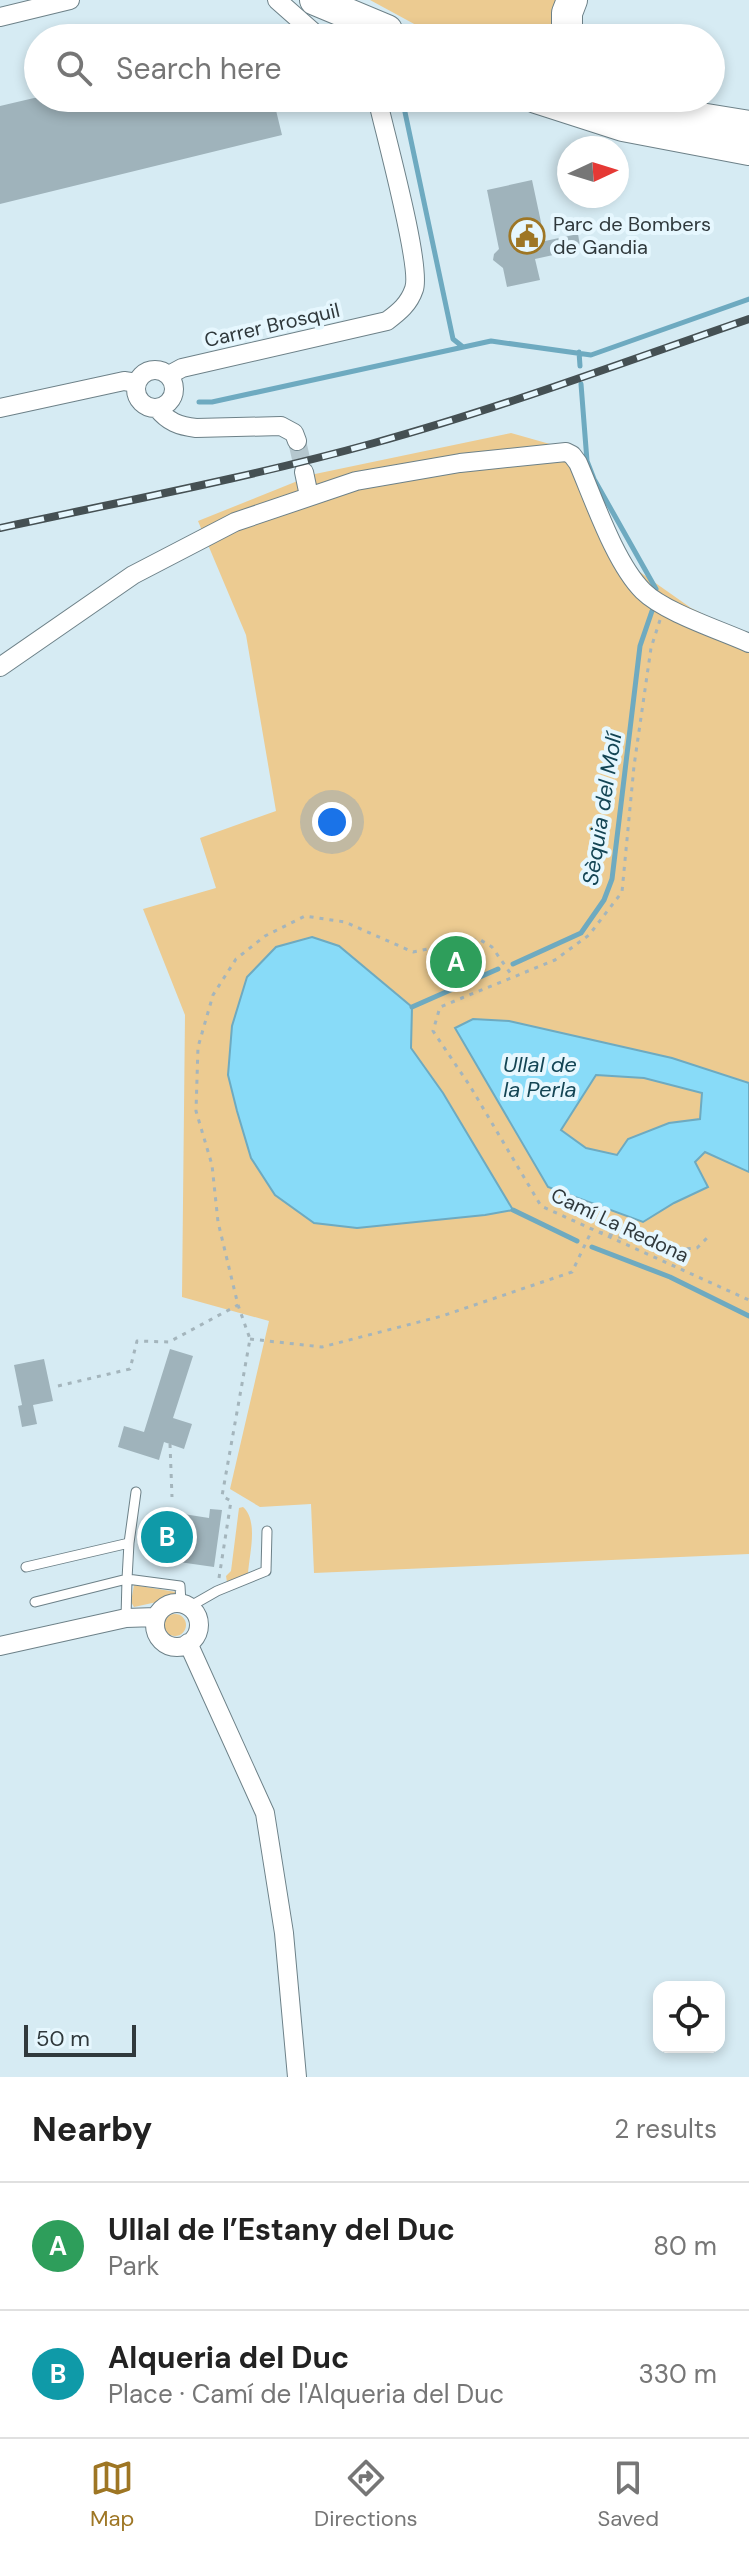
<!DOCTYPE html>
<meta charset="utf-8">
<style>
:root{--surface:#fff;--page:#f2f2f2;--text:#222;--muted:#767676;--line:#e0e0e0;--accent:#9e7624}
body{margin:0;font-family:"DM Sans",sans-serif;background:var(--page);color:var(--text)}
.controls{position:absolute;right:24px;bottom:24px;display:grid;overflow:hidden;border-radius:16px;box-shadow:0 4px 12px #0003}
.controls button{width:72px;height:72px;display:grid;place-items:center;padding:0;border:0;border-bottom:2px solid var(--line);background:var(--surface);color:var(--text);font:40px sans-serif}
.compass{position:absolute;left:557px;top:136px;width:72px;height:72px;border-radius:50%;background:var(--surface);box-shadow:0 4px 12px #0003;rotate:86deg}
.scale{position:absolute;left:24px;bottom:20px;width:112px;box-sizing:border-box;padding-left:8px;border:4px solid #30393c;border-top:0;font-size:22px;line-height:28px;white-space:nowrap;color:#30393c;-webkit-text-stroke:6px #e6f7fe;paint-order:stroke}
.you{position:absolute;left:332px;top:822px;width:28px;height:28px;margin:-20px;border:6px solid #fff;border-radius:50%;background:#1a73e8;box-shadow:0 0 0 12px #1a73e833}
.badge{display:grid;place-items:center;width:52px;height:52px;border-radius:50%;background:var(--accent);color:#fff;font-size:26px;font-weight:700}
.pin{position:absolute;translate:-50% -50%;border:4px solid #fff;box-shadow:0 2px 8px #0006}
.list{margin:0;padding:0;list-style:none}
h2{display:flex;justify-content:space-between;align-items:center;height:104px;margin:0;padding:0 32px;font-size:34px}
h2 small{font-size:26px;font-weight:400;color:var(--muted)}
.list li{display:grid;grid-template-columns:52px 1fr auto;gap:24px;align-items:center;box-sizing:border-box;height:128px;padding:0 32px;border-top:2px solid var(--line)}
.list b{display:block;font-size:30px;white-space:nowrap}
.list p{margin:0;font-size:26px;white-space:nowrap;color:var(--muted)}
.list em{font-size:26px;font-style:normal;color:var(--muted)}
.icon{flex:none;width:44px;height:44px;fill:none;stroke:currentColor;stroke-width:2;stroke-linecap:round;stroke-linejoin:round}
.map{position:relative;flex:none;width:749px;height:2077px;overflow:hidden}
.search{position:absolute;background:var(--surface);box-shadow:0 4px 12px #0003;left:24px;right:24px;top:24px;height:88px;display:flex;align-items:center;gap:20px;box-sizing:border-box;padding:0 28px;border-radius:44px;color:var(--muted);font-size:30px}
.sheet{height:360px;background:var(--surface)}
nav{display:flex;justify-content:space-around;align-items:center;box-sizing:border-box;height:112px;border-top:2px solid var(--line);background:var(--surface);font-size:22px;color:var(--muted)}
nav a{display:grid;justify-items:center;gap:4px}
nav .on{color:var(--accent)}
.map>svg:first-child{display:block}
</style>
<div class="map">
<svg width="749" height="2077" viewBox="0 0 749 2077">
<rect width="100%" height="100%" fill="#d6ebf3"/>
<path fill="#eccb91" d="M370,0H559L552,31L554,38H440Z
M511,433L571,450L627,563L691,608L749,636V1554L314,1573L311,1504L260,1507L230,1489L269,1321L182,1297L185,1015L143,909L216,888L200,838L276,811L246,635L198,521L315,474Z
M243,1507C259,1521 249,1555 248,1574L227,1582L226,1576L231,1571L239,1508Z
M134,1585L176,1592L177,1595L175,1598L134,1607L131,1602Z
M164 1625a11 11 0 1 1 22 0a11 11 0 1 1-22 0Z"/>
<path fill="#88dbf8" stroke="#6eaac0" stroke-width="2" fill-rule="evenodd" d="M312,937L339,946L412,1007L411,1048L443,1093L513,1210L485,1215L357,1228L314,1223L275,1195L251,1158L237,1111L228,1075L232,1026L247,977L276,947Z
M473,1019L509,1021L672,1058L749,1083V1172L705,1152L695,1162L708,1187L674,1203L643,1222L548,1187L455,1028ZM596,1075L644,1078L702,1093L700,1119L669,1123L628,1139L617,1155L586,1148L561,1130Z"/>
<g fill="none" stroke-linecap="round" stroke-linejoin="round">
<path stroke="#6eaac0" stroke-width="5" d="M402,98L453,339L463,347
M579,352L580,366
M581,384L587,461L594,479L656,589
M199,402H212L491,341L591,355L749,299
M513,964L581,933L604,900L612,879L640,646L652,611
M412,1007L498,969
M513,1210L577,1241
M592,1247L670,1277L749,1316"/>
</g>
<path fill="#9fb3bb" d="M34,98H273L282,135L0,204V106Z
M532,180L545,241L578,234L580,246L575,247L576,250L535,259L540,280L507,287L503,268L493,260L494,254L499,249L487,190Z
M170,1349L193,1356L173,1418L192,1424L184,1449L164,1442L159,1460L118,1447L124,1426L144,1432Z
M44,1359L53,1401L33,1405L37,1424L22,1427L18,1406L22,1405L14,1365Z
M210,1509L222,1510L214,1567L151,1558L158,1510L209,1518Z"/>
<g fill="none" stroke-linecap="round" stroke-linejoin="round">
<path stroke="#b5c7ce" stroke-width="18" stroke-dasharray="18 9" stroke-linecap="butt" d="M297,441L304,472"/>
<defs>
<path id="service" d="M129,1543L136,1492
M26,1567L129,1543L127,1579L180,1586L181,1603
M35,1602L127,1579L126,1618
M189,1607L217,1591L266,1571L267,1531"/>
<path id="minor" d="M277,0L320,38
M0,17L70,0
M136 389a19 19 0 1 1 38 0a19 19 0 1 1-38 0Z
M169,375L182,368L387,321C399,312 409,304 414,289C422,267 385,133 378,102L375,98
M0,408L124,381L137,383
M157,408C168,422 179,426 196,428L281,426L294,433L297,441
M304,472L309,496
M0,667L133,575L235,522L356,481L460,463L566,452L572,455L578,463C594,500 615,563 643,591C664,612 720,630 749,643
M155 1625a22 22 0 1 1 44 0a22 22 0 1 1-44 0Z
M188,1643L265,1813L284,1933L297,2077
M0,1646L126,1618L156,1617"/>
<path id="trunk" d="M315,0L387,30
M567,38V13L572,0
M536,98L623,126L749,150
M619,98L651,110L749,126"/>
</defs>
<use href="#service" stroke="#6d8188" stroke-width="11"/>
<use href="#minor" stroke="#6d8188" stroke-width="20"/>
<use href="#trunk" stroke="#6d8188" stroke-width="32"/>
<path stroke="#a4b5bc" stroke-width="3" stroke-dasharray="4 6" stroke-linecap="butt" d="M660,620L651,648L634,766L622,892L589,935L555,960L440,1007L433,1031L470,1086L541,1206L749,1300
M599,1232L671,1250L697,1248L707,1238
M250,1339L322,1347L442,1316L572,1272L592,1230
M58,1386L130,1369L137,1341L169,1342L238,1305
M170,1444L172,1497
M219,1578L231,1501L222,1496L250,1339L238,1305L218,1222L212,1165L196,1111L198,1047L213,995L236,959L265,936L305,916L345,922L413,952L479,939L492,947L513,977"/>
<use href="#service" stroke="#fff" stroke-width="9"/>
<use href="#minor" stroke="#fff" stroke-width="18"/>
<use href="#trunk" stroke="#fff" stroke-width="30"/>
<defs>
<path id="rail" d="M0,528C125,501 251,477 374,443C501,408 624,362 749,319"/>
</defs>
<use href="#rail" stroke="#455053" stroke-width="8"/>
<use href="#rail" stroke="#e6f7fe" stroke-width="5" stroke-dasharray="15" stroke-linecap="butt"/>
</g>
<defs>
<symbol id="civic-ring" viewBox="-11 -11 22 22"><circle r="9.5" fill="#e6f7fe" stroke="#9e7624" stroke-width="1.5"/><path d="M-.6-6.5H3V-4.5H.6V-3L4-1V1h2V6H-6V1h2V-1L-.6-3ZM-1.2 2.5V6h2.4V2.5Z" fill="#9e7624"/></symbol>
</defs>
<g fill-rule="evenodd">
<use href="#civic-ring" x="507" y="216" width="40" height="40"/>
</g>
<g text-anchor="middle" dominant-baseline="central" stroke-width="8" stroke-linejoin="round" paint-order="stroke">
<g font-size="20" fill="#30393c" stroke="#e6f7fe" text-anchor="start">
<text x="553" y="224">Parc de Bombers<tspan x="553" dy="23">de Gandia</tspan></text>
</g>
<g font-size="20" fill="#30393c" stroke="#e6f7fe">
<text transform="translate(272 325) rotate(-13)">Carrer Brosquil</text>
<text transform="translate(620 1225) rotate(25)">Camí La Redona</text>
</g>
<g font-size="22" font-style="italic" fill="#144554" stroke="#e6f7fe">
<text transform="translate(602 809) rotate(-81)">Sèquia del Molí</text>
<text x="540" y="1064">Ullal de<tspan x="540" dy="25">la Perla</tspan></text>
</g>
</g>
</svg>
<div class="controls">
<button><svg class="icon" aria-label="locate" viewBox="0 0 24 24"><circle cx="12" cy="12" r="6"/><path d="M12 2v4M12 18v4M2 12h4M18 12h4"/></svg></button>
</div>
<svg class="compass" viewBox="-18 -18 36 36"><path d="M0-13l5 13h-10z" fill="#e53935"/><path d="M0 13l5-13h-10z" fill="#767676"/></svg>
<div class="scale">50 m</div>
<div class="you"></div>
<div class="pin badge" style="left:456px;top:962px;background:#2e9e5b">A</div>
<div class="pin badge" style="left:167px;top:1537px;background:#0f9aa8">B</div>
<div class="search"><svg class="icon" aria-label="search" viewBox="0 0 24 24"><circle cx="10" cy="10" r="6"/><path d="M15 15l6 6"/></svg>Search here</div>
</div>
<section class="sheet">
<h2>Nearby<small>2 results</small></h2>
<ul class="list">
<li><span class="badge" style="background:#2e9e5b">A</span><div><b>Ullal de l’Estany del Duc</b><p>Park</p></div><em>80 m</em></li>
<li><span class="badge" style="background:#0f9aa8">B</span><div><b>Alqueria del Duc</b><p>Place · Camí de l'Alqueria del Duc</p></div><em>330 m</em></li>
</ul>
</section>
<nav>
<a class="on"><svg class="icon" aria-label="map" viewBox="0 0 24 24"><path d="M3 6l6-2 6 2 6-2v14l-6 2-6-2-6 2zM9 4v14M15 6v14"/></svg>Map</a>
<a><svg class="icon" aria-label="directions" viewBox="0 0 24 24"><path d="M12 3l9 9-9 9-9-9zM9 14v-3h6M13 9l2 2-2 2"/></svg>Directions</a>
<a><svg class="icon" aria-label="saved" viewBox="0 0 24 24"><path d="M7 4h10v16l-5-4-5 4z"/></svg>Saved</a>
</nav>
